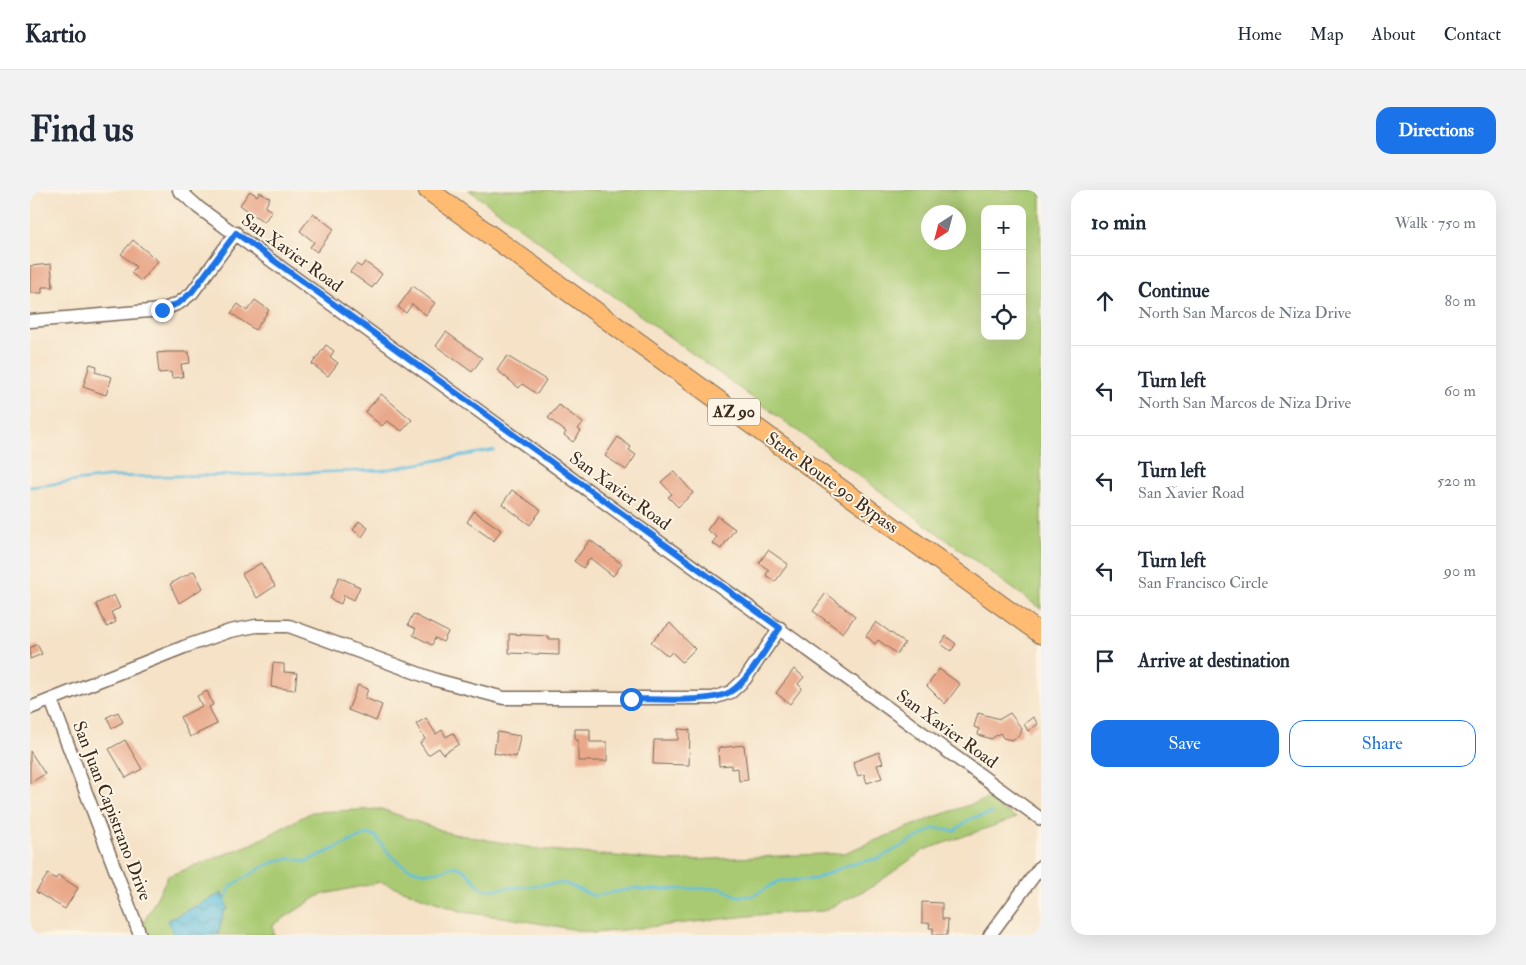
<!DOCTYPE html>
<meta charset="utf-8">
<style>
:root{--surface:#fff;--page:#f2f2f3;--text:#1f2937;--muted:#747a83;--line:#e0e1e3;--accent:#1a73e8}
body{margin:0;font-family:"IM FELL Double Pica",serif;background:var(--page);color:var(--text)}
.controls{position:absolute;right:15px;top:15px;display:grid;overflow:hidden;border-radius:10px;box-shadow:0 5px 20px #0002}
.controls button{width:45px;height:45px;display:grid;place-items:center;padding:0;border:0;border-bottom:1px solid var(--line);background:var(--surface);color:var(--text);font:25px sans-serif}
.compass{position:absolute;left:891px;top:15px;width:45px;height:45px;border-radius:50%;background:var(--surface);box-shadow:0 5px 20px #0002;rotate:216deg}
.stop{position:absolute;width:15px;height:15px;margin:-11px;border:4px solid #1a73e8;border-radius:50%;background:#fff}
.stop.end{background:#1a73e8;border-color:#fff;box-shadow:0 1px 5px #0008}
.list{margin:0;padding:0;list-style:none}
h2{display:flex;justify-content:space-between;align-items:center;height:65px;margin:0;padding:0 20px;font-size:21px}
h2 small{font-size:16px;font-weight:400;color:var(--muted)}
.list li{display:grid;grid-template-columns:32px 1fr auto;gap:15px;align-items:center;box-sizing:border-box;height:90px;padding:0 20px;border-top:1px solid var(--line)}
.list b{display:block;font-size:19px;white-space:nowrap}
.list p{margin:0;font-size:16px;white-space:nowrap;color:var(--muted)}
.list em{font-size:16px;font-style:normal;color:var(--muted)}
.actions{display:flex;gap:10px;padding:15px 20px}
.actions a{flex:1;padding:11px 0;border:1px solid var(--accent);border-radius:15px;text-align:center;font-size:18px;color:var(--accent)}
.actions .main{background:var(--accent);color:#fff}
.icon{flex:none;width:28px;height:28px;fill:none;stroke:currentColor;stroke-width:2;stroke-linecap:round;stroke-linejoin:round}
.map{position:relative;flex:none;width:1011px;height:745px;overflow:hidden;border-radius:15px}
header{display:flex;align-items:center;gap:30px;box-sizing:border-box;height:70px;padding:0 25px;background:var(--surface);border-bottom:1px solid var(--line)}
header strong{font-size:24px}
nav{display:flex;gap:28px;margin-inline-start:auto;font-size:18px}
.intro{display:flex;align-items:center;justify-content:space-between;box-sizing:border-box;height:120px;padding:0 30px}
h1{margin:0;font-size:35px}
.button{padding:12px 22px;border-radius:15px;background:var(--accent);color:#fff;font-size:18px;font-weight:700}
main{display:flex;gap:30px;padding:0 30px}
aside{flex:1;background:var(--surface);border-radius:15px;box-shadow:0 5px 20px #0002}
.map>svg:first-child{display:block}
</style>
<header>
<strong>Kartio</strong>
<nav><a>Home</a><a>Map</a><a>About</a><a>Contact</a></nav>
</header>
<div class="intro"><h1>Find us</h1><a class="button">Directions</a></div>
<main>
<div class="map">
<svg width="1011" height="745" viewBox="0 0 1011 745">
<defs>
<pattern id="water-waves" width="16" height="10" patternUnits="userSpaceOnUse" patternTransform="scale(1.25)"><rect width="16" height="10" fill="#61bfdf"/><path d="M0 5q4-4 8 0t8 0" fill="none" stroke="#519bb4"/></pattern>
</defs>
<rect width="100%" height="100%" fill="#fcf5e5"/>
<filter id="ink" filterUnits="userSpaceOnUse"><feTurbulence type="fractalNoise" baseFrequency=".02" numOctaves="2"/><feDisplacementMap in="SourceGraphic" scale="10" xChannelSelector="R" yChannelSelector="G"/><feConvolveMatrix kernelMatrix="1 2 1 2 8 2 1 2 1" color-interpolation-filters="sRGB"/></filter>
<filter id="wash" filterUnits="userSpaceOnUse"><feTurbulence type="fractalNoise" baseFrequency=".0096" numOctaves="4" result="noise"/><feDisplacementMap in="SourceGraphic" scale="20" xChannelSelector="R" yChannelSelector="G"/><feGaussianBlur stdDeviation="1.12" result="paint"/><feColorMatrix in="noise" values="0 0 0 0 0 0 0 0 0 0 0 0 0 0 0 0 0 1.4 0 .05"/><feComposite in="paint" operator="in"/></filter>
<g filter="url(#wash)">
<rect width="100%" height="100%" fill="#f5e2c7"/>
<path fill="#a9ca72" stroke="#727a48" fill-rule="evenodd" d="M439,0H1011V419ZM955,19H992V146H955ZM898,22H928V52H898Z
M957,609L986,628L894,660L843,696L793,721L737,724L564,743L479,728L433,722L351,692L290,705L243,735L244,745H118L113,734L138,686L222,654L282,622L351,619L419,643L508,659L640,671L814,663L907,626Z"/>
<path fill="url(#water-waves)" stroke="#4e747e" d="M192,703L198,719L194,721L188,745H144L138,730Z"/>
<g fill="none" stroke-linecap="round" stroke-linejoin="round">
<path stroke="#61bfdf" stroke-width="2.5" d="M0,297L77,287L214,285L354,280L464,260
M194,714L200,697C221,685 251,660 275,672L337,644L346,646C364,675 390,693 424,676L433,679L454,700L534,693L564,706L606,698L613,700L691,698L707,706H723L749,691L785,689L818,675L850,668L905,638L924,641L940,629L963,623"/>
</g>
<g id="blocks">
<path fill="#e9a88a" d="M220,1L227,6L230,2L240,8L235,17L242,21L234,32L210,15Z
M283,23L304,39L287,62L280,57L284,52L270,41Z
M103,50L128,71L111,91L101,83L106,77L91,64Z
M335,72L352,84L342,98L320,82L326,74L331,77Z
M21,74L23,97H12V103H0V76Z
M383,96L405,113L396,125L382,114L376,123L368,117Z
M225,110L239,120L225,140L201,123L208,114L217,121Z
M416,142L452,168L442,182L406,156Z
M296,155L304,161L300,167L308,173L298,186L282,174Z
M138,162H159L160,173L151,174L153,187L142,188L141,182L129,183L127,163Z
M477,166L516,190L507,204L492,194L489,198L467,180Z
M60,174L67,176L65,182L82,187L76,205L53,197Z
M351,204L382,230L372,241L357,231L352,236L335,222Z
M529,215L553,233L548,239L551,241L543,252L534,245L536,242L518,228Z
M588,247L601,257L599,260L606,265L596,280L575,266Z
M644,281L663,303L648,317L638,307L642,304L631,292Z
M482,300L511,320L500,335L472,314Z
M444,321L471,340L464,351L437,332Z
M687,326L705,339L691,359L682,353L687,347L677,340Z
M329,331L338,338L332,347L323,340Z
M560,350L592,374L583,386L560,368L553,378L544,371Z
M738,360L758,374L745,392L736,385L739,380L729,373Z
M231,373L245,396L227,408L212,384Z
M164,381L173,398L149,413L140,394Z
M309,387L330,397L324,410L314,405L311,414L300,409Z
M796,403L825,426L813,443L783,421Z
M84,405L90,418L81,422L86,432L77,437L66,414Z
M383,424L418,442L413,452L405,448L402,455L383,445L386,439L378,435Z
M846,432L875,453L867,464L848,450L845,454L836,446Z
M640,433L665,459L652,472L642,462L638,466L621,452Z
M479,444L518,446V449H529V465L479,463Z
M916,446L926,454L921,461L911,454Z
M7,454L12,464L0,469V458Z
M243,473L254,474V482L267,483L265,500L241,497Z
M764,479L774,487L768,494L772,498L760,514L746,503Z
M909,479L930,494L915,514L897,496Z
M328,495L338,499L335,508L352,515L346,531L318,520Z
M177,501L183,515L179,517L187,534L160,547L150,527L172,516L167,506Z
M88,522L93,532L82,538L77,527Z
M948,523L970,529L980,523L992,539L990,545L982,550L973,548L970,543L961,549L948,545L949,539L944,537Z
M1003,527L1008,534L998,541L994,534Z
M396,528L406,544L412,540L416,547L423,543L429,554L413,564L409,558L398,565L390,553L395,549L386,534Z
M545,539H560V552H577V571H548V550H545Z
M648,539L660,540L659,575L623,574L624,550H648Z
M467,542L490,546L486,567L464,563Z
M95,550L112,579L96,588L79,559Z
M714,555L718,590L709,591L708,578L701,579V575L689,576L688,558Z
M0,561L15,584L0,593Z
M849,562L853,573L847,575L852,588L837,593L834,584L828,586L823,572Z
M18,684L26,689L28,685L48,698L35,719L6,702Z
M892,712L912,713V729H918L917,745H903V738H899L900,733H892Z"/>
</g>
</g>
<g filter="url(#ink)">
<use href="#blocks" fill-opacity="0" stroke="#7c6a59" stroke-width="1"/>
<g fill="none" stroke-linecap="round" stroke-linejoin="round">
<defs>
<path id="minor" d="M149,0L169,18L1011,629
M0,131L132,120L149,113L162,103L206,43
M21,510L110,745
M0,518L154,457L200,441L226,436H259L406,490L474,508H683L701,502L715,489L750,438
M960,745L1011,676"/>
<path id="highway" d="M398,0L1011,444"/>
</defs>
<use href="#minor" stroke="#7c6a59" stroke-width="15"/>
<use href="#highway" stroke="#7c6a59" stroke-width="21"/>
<use href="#minor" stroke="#fff" stroke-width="12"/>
<use href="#highway" stroke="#ffbb71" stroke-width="19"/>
</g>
</g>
<g fill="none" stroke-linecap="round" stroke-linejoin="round" filter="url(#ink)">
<path stroke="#1a73e8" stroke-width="6" d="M132,120L149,113L162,102L206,43L750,438C737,456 719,491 700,502C680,513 625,509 601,509"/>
</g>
<g text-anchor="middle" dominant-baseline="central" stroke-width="4" stroke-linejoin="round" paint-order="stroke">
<rect fill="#fcf5e5" stroke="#75675a" stroke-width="1" x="678" y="208.5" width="52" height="27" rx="4"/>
<g font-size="16" font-weight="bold" fill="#3b2a1e">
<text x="704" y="222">AZ 90</text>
</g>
<g font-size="18" fill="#3b2a1e" stroke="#fcf5e5">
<text transform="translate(262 63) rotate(36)">San Xavier Road</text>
<text transform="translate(802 293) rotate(36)">State Route 90 Bypass</text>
<text transform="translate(590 301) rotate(36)">San Xavier Road</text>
<text transform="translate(917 539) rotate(36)">San Xavier Road</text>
<text transform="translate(82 621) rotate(69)">San Juan Capistrano Drive</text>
</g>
</g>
</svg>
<div class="controls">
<button>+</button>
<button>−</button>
<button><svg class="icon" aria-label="locate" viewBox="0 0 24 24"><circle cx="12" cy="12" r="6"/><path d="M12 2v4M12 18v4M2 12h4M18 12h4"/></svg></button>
</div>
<svg class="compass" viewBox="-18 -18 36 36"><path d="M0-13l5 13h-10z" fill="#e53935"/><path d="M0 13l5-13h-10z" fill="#747a83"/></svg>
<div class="stop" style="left:601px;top:509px"></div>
<div class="stop end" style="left:132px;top:120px"></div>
</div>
<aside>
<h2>10 min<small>Walk · 750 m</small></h2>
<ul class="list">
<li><svg class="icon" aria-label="ahead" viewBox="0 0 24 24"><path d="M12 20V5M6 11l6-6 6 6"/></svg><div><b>Continue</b><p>North San Marcos de Niza Drive</p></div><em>80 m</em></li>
<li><svg class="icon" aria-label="left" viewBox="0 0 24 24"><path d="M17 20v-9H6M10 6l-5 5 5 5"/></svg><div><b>Turn left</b><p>North San Marcos de Niza Drive</p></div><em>60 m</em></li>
<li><svg class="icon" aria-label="left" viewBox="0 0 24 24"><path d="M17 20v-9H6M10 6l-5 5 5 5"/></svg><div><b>Turn left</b><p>San Xavier Road</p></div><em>520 m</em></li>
<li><svg class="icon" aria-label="left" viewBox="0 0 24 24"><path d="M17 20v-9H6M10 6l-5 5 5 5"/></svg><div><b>Turn left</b><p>San Francisco Circle</p></div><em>90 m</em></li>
<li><svg class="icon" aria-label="arrive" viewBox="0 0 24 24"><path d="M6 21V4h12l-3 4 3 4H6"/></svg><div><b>Arrive at destination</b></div></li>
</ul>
<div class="actions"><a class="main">Save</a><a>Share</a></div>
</aside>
</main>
